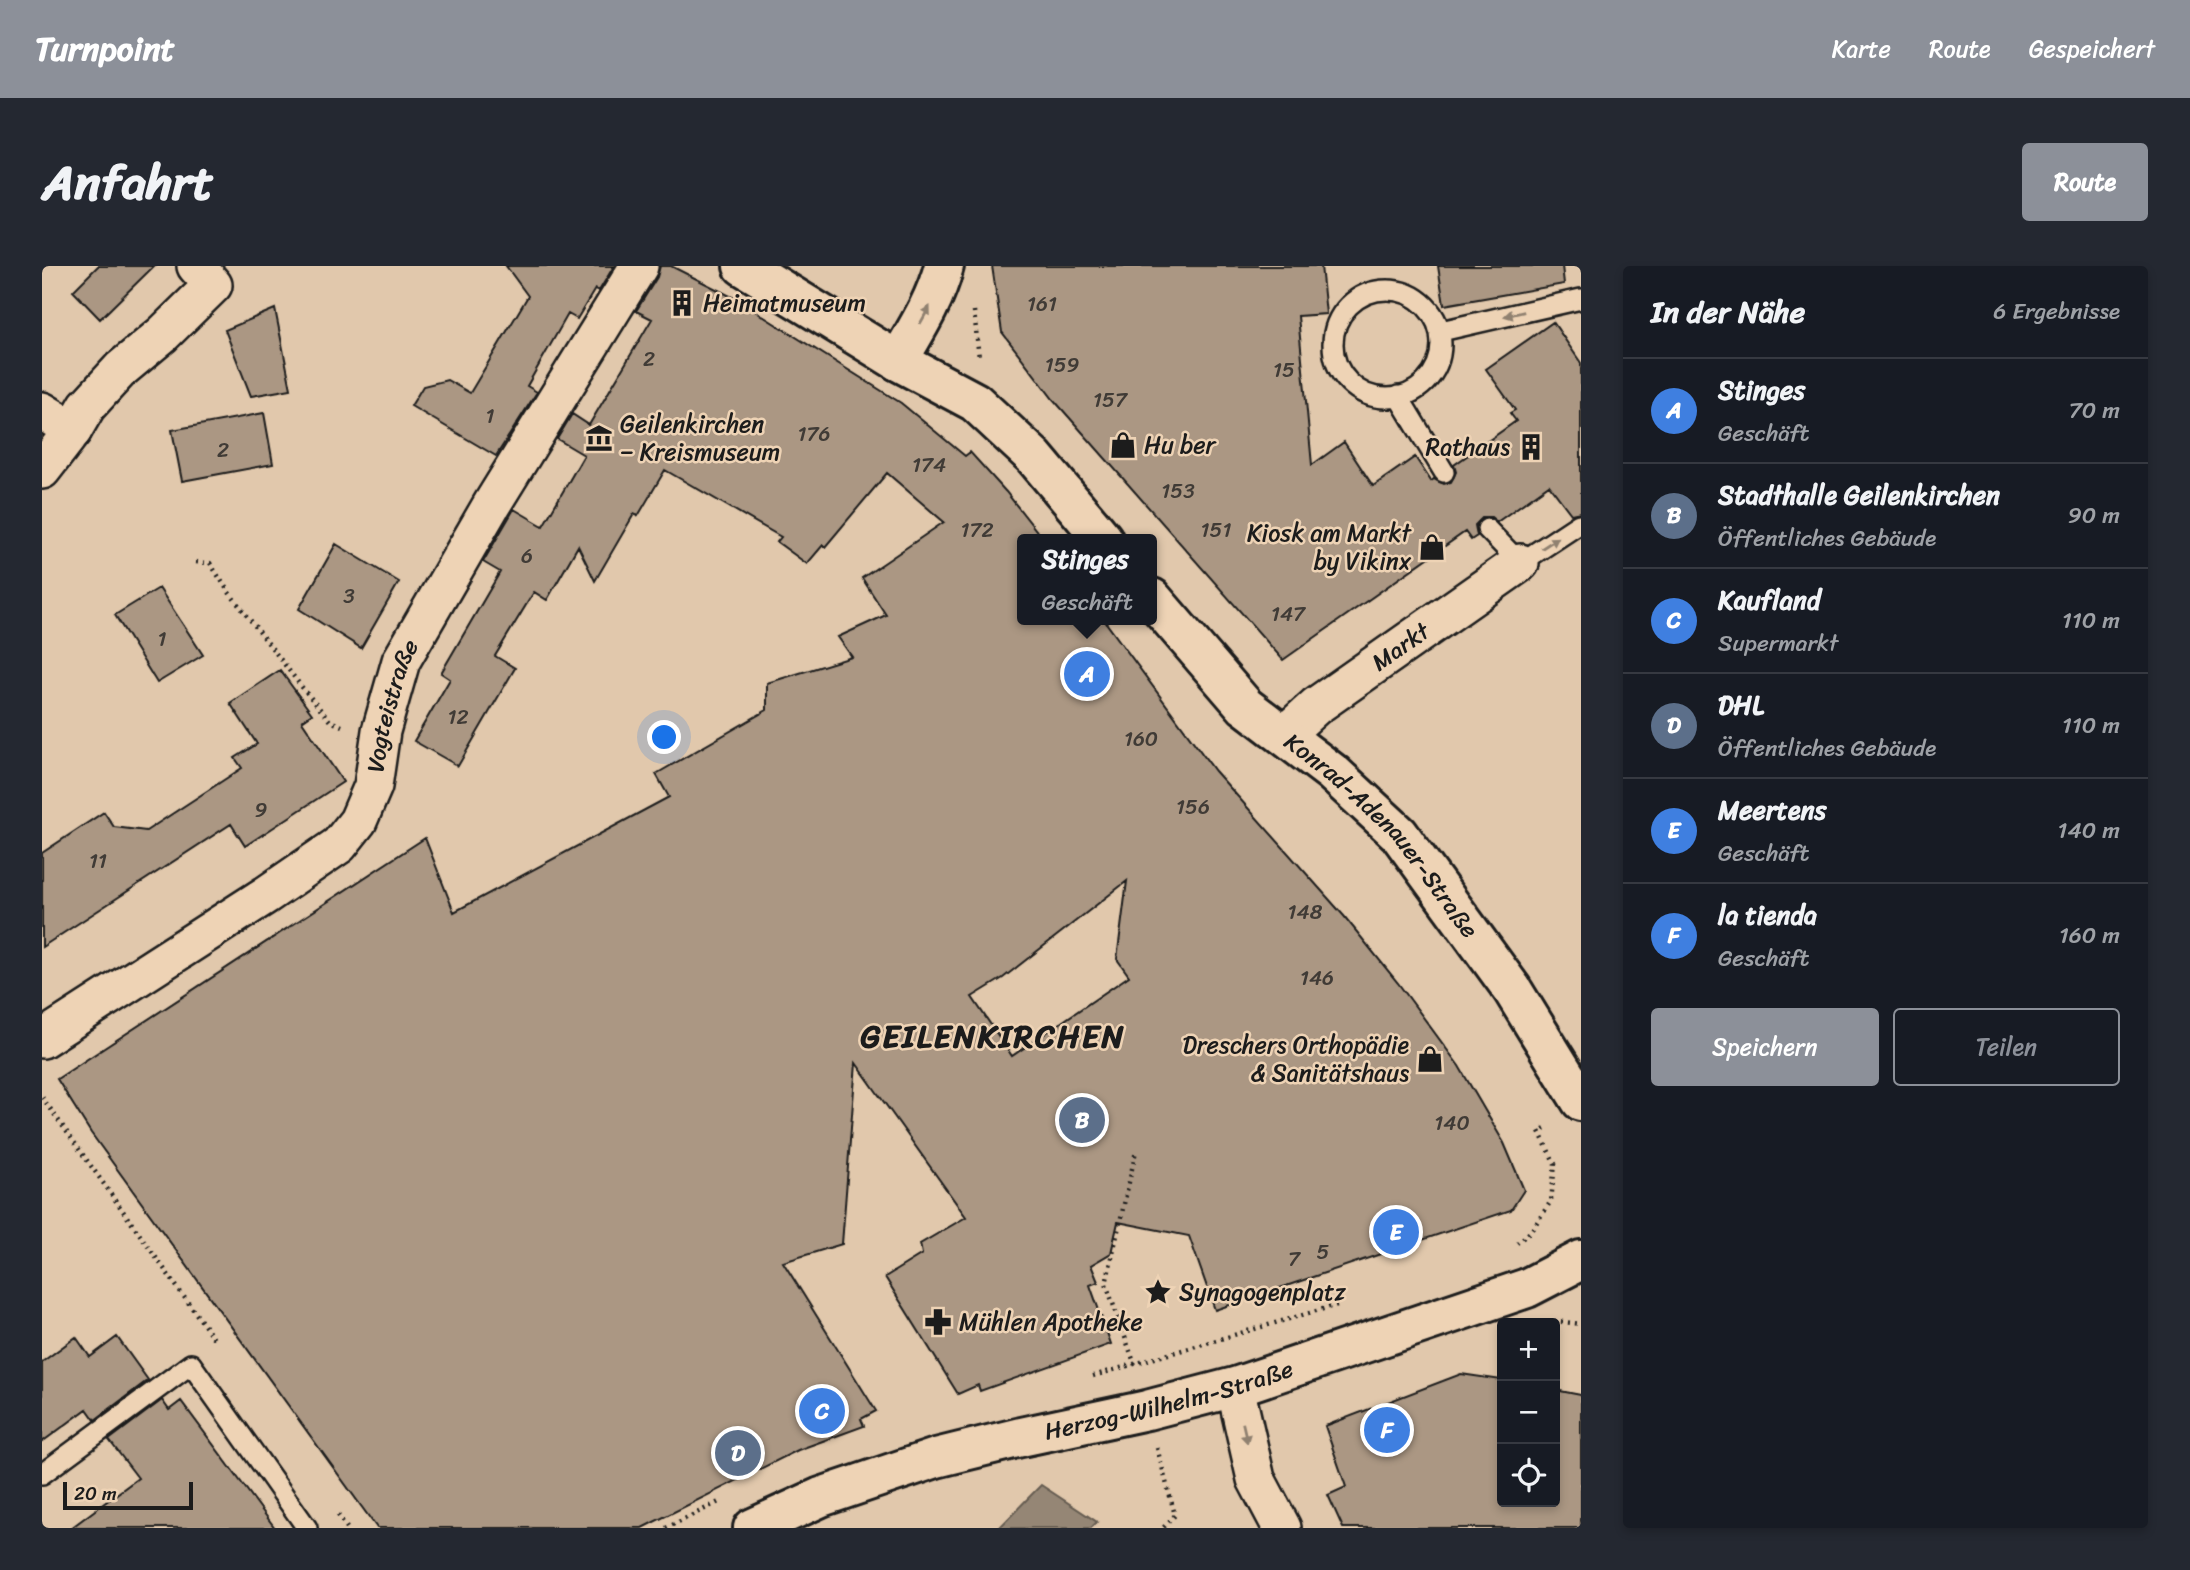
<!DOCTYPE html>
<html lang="de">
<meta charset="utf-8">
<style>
:root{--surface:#171b24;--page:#242831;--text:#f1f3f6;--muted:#9ea1a6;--line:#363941;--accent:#8c9099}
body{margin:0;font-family:Sriracha,sans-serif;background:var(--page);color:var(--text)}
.controls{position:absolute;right:21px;bottom:21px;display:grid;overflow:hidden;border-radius:7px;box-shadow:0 4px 10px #0003}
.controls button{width:63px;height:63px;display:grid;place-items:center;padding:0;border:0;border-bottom:2px solid var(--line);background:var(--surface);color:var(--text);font:35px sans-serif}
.scale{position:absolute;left:21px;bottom:18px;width:130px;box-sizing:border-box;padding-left:7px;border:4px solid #1c1c1c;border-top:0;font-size:19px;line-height:24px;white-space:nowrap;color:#1c1c1c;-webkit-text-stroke:5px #eed3b5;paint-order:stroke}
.you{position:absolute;left:623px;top:472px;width:24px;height:24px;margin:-18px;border:5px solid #fff;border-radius:50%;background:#1a73e8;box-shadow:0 0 0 10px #1a73e833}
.badge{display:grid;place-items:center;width:46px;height:46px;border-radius:50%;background:var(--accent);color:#fff;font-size:23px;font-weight:700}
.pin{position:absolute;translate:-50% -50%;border:4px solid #fff;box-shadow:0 2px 7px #0006}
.popup{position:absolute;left:975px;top:268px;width:140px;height:91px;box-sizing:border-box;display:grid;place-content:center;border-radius:7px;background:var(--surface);filter:drop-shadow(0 2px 5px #0005);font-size:23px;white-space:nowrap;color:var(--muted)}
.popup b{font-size:26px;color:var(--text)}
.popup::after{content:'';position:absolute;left:50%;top:100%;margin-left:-14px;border:14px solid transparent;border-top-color:var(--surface)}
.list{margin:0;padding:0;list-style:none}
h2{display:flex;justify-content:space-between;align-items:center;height:91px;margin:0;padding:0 28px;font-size:30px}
h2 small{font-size:23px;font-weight:400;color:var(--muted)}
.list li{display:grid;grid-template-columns:46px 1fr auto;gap:21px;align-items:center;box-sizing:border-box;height:105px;padding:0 28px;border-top:2px solid var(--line)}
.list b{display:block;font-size:26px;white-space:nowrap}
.list p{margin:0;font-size:23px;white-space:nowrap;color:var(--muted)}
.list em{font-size:23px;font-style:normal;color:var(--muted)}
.actions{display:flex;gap:14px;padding:21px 28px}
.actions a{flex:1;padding:16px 0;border:2px solid var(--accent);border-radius:7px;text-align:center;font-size:24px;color:var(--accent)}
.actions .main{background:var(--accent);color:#fff}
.icon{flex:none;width:38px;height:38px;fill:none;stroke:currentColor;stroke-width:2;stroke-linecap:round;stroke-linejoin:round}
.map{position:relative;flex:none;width:1539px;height:1262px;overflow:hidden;border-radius:7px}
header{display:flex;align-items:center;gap:42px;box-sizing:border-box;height:98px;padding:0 35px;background:var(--accent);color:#fff}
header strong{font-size:33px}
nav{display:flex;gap:38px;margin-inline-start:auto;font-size:24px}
.intro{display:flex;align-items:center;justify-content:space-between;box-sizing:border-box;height:168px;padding:0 42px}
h1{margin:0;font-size:49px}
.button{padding:18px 32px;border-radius:7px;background:var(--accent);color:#fff;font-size:24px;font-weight:700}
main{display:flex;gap:42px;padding:0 42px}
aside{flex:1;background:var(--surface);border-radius:7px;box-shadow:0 4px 10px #0003}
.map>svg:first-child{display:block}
</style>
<header>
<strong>Turnpoint</strong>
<nav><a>Karte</a><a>Route</a><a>Gespeichert</a></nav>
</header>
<div class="intro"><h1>Anfahrt</h1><a class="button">Route</a></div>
<main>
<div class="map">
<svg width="1539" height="1262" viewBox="0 0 1539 1262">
<rect width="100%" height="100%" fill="#e1c8ac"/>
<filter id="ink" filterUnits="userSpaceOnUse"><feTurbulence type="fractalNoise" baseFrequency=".0143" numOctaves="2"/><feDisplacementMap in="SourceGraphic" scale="14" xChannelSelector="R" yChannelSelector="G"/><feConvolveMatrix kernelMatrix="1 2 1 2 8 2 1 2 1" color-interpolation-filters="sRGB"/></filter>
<g filter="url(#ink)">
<path fill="#958674" stroke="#655c51" stroke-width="2" d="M999,1219L1055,1256L1049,1262H957Z"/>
<path fill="#ab9783" stroke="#1c1c1c" stroke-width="2" fill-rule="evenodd" d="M56,0H112L58,53L31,25Z
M464,0H572L557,25L553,23L535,53L526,48L485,120L495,126L454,190L369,140L381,120L405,114L428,127L486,30Z
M618,0H629L712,42L711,44L859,137L923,190L928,186L964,226L1001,273H980V354H1062L1173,505L1302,650L1356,717L1417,800L1462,877L1482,924L1469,944L1173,1044L1147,970L1076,956L1069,987L1049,999L1056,1016L1048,1019L1069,1078L938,1125L936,1119L916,1128L843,1011L880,988L878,978L924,951L814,797L800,978L741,996L834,1145L819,1153L822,1160L756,1184L600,1262H335L49,867L15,813L383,572L412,646L627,531L614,508L725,444V417L810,391L796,371L844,349L820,312L902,256L845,207L783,281L781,279L765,298L735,276L739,271L623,204L596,250L592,248L553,315L536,280L505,334L492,326L453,390L473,402L416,500L372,475L408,413L399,407L458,306L441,296L472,243L501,260L542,189L515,173L530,148L547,159L610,53L594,45L615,11ZM1085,615L1075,693L1087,710L970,790L930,731L961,712Z
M950,0H1279L1284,48L1256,50L1270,199L1302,176L1331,220L1373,191L1389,215L1392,213L1402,218L1409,216L1414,206L1412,199L1474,155L1468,147L1473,144L1444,103L1511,56L1539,97V246L1529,248L1507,219L1455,256L1449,251H1441L1433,259L1435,270L1429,274L1423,266L1241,394L1011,133L960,66Z
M1396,0H1520L1522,18L1402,39Z
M233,43L249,123L209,130L183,64Z
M222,147L231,198L140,215L130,164Z
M294,278L357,316L319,382L257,343Z
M117,322L161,389L115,417L73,349Z
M238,404L270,448L260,455L301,516L203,580L189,558L0,681V587L62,546L72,561L104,565L200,502L193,492L215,478L188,437Z
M34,1071L48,1091L75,1071L106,1114L53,1154L45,1143L0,1176V1096Z
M1419,1108L1460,1114V1236H1513V1124L1539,1129V1262H1301L1286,1229L1304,1221L1283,1160Z
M120,1134L127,1144L139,1135L233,1262H29L96,1212L67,1174Z"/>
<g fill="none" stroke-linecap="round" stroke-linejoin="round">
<defs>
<path id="lane" d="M1291 78a54 54 0 1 1 108 0a54 54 0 1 1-108 0Z
M1399,65L1539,33
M1356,130L1402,206
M1445,263L1478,297L1537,258
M0,1208L149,1098L265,1262"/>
<g id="street">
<path d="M0,145L31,164"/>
<path d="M0,204L31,164L45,140L79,103L121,68L171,19L154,0"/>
<path id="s1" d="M1243,468L1274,440L1478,297"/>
<path id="s2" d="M0,773L224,629L297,579L316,555L331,520L339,465L359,395L450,238L597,0"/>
<path d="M1193,1121L1214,1213L1240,1262"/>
</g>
<g id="secondary">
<path d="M701,0L856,95L933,136L992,191L1061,273"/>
<path d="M856,95C874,64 893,35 902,0"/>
<path id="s3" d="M1110,332L1203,440L1291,507L1357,568L1470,723L1539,835"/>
<path id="s4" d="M711,1262L779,1231L894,1192L979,1171L1105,1144L1193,1121L1485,1022L1539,994"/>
</g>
</defs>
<use href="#lane" stroke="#1c1c1c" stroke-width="24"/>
<use href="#street" stroke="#1c1c1c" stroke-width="42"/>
<use href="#secondary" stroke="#1c1c1c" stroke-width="44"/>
<path stroke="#1c1c1c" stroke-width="4.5" stroke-dasharray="2 5" stroke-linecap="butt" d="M932,45L937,92
M154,296L168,297L186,325L259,420L288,455L300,460
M0,831L172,1073
M1475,977L1489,965L1509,935L1513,898L1497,865L1506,861
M1512,1055L1539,1058
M1093,1099L1064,1018L1094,885
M1051,1110L1295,1039
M1115,1182L1133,1249L1121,1262
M296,1249L305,1262
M624,1262L679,1235"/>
<use href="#lane" stroke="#eed3b5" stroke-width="19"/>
<use href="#street" stroke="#eed3b5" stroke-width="37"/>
<use href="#secondary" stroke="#eed3b5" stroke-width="38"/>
</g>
<defs><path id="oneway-solid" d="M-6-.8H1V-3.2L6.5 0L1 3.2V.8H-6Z" transform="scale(1.75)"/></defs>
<g fill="#908170">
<use href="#oneway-solid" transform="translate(1472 48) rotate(167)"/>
<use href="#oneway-solid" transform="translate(883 49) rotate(-61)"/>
<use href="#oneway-solid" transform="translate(1508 277) rotate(-33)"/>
<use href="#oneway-solid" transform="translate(1203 1167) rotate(77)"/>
</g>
</g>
<defs>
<symbol id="building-bare" viewBox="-9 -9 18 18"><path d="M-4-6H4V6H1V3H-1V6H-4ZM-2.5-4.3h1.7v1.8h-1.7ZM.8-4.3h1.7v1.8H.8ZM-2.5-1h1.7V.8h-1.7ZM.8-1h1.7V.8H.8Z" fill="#1c1c1c" stroke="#eed3b5" stroke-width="2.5" paint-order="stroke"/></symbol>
<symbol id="museum-bare" viewBox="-9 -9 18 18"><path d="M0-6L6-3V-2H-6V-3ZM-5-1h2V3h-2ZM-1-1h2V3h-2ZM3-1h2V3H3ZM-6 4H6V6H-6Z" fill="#1c1c1c" stroke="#eed3b5" stroke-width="2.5" paint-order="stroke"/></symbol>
<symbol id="shop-bare" viewBox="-9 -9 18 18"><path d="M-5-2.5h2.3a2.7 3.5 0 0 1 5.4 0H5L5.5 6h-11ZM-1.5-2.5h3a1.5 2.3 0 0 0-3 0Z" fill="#1c1c1c" stroke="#eed3b5" stroke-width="2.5" paint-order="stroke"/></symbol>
<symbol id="sight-bare" viewBox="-9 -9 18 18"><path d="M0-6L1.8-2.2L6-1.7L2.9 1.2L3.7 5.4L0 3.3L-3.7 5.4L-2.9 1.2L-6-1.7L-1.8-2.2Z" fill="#1c1c1c" stroke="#eed3b5" stroke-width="2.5" paint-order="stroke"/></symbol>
<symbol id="pharmacy-bare" viewBox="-9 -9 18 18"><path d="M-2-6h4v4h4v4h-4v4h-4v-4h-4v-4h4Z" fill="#1c1c1c" stroke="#eed3b5" stroke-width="2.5" paint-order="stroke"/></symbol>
</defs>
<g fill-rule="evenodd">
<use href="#building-bare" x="621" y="18" width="38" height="38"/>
<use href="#museum-bare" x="538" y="153" width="38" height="38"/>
<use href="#shop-bare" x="1062" y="160" width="38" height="38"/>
<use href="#building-bare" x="1470" y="162" width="38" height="38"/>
<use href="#shop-bare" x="1371" y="262" width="38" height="38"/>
<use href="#shop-bare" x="1369" y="774" width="38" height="38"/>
<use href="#sight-bare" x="1097" y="1007" width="38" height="38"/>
<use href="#pharmacy-bare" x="877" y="1037" width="38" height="38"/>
</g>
<g text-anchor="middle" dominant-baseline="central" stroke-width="5" stroke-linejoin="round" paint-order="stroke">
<g font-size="21" fill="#403b36">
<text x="1000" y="38">161</text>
<text x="607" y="93">2</text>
<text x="1020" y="99">159</text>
<text x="1242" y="104">15</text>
<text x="1068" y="134">157</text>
<text x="448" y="150">1</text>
<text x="772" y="168">176</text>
<text x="181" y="184">2</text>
<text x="887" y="199">174</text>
<text x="1136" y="225">153</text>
<text x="935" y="264">172</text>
<text x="1174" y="264">151</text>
<text x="485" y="290">6</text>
<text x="307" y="330">3</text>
<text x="1246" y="348">147</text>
<text x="120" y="373">1</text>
<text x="416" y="451">12</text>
<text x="1099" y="473">160</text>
<text x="1151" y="541">156</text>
<text x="219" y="544">9</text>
<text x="56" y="595">11</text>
<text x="1263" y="646">148</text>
<text x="1275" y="712">146</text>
<text x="1410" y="857">140</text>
<text x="1281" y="986">5</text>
<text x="1252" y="993">7</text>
</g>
<g font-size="24" fill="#1c1c1c" stroke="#eed3b5" text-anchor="start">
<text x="661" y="37">Heimatmuseum</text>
<text x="578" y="158">Geilenkirchen<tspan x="578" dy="28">– Kreismuseum</tspan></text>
<text x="1102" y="179">Hu ber</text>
<text x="1468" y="181" text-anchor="end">Rathaus</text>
<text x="1369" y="267" text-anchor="end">Kiosk am Markt<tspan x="1369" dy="28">by Vikinx</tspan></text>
<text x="1367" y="779" text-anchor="end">Dreschers Orthopädie<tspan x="1367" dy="28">&amp; Sanitätshaus</tspan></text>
<text x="1137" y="1026">Synagogenplatz</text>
<text x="917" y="1056">Mühlen Apotheke</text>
</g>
<g font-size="24" fill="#1c1c1c" stroke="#eed3b5">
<text stroke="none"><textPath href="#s1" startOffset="145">Markt</textPath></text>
<text stroke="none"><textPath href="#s2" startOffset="506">Vogteistraße</textPath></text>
<text stroke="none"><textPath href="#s3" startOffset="332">Konrad-Adenauer-Straße</textPath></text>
<text stroke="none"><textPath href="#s4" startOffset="436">Herzog-Wilhelm-Straße</textPath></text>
</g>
<g font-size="32" font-weight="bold" letter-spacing="2" fill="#1c1c1c" stroke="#eed3b5">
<text x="951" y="770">GEILENKIRCHEN</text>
</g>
</g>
</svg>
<div class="controls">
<button>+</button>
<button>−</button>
<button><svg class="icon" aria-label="locate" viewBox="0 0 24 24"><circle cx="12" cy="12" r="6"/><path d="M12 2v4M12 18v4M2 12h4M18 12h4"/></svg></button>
</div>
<div class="scale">20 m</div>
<div class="you"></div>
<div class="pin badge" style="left:1045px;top:408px;background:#3f7fe0">A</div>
<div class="popup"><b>Stinges</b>Geschäft</div>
<div class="pin badge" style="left:1040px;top:854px;background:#5c6f8a">B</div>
<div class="pin badge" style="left:780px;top:1145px;background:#3f7fe0">C</div>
<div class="pin badge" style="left:696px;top:1187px;background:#5c6f8a">D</div>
<div class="pin badge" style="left:1354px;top:966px;background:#3f7fe0">E</div>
<div class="pin badge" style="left:1345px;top:1164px;background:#3f7fe0">F</div>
</div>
<aside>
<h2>In der Nähe<small>6 Ergebnisse</small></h2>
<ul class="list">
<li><span class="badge" style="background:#3f7fe0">A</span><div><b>Stinges</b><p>Geschäft</p></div><em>70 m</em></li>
<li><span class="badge" style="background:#5c6f8a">B</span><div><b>Stadthalle Geilenkirchen</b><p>Öffentliches Gebäude</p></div><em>90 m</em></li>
<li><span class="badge" style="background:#3f7fe0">C</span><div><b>Kaufland</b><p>Supermarkt</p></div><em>110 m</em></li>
<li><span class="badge" style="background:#5c6f8a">D</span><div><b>DHL</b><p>Öffentliches Gebäude</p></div><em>110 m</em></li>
<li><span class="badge" style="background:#3f7fe0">E</span><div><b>Meertens</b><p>Geschäft</p></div><em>140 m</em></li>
<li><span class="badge" style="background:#3f7fe0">F</span><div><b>la tienda</b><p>Geschäft</p></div><em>160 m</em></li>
</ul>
<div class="actions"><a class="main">Speichern</a><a>Teilen</a></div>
</aside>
</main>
